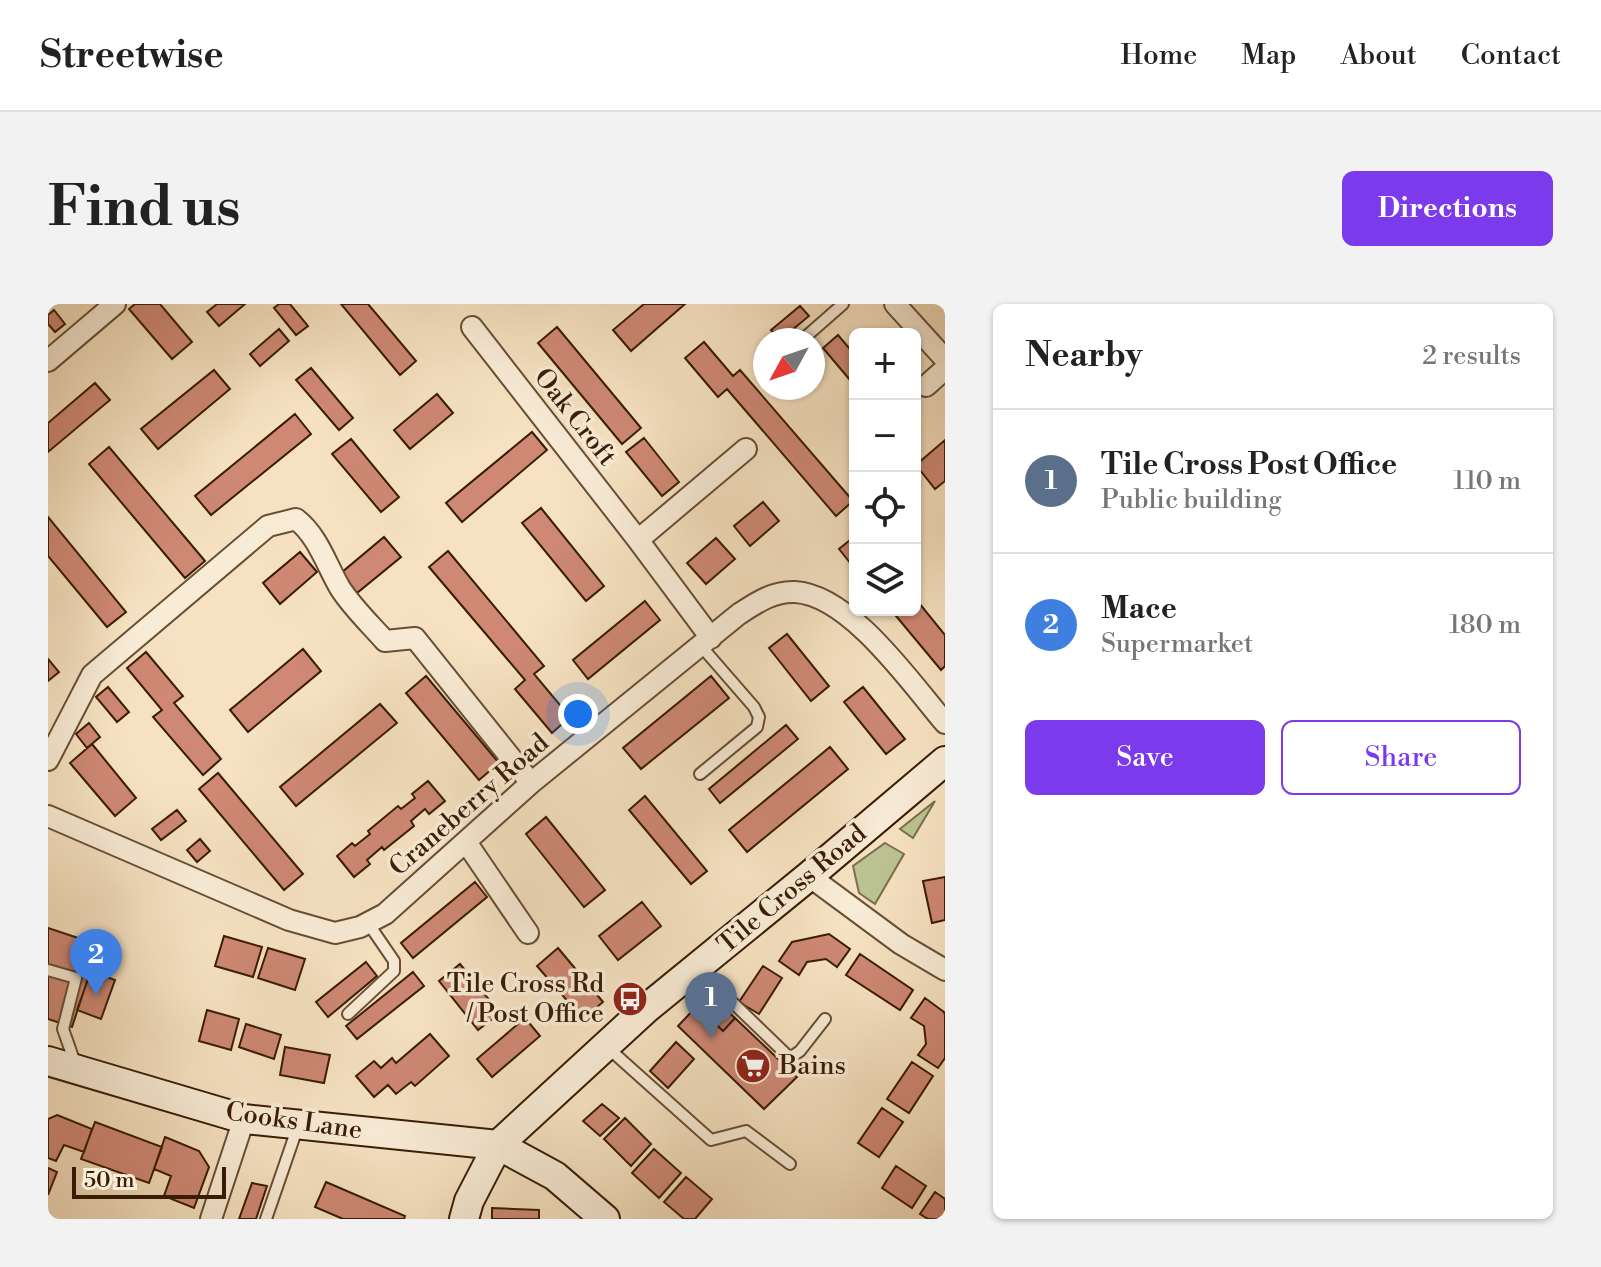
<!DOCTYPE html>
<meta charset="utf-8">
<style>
:root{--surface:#fff;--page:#f2f2f2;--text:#222;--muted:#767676;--line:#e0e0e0;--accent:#7c3aed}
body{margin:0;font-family:"Libre Bodoni",serif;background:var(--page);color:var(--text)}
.controls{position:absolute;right:24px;top:24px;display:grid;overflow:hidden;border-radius:12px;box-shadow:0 2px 6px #0004}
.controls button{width:72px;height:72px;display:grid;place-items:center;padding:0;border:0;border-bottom:2px solid var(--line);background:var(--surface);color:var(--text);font:40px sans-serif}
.compass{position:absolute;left:705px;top:24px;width:72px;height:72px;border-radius:50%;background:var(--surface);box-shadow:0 2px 6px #0004;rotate:230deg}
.scale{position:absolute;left:24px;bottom:20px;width:154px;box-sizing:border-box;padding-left:8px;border:4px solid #391c04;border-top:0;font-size:22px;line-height:28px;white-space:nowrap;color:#391c04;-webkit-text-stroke:6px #f9ecd7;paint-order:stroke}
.you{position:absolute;left:530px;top:410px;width:28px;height:28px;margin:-20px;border:6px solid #fff;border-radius:50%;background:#1a73e8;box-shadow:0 0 0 12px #1a73e833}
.badge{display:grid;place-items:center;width:52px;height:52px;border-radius:50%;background:var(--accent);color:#fff;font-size:26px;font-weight:700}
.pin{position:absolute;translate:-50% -66px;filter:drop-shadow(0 2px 4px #0008)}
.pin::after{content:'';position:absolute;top:42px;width:28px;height:24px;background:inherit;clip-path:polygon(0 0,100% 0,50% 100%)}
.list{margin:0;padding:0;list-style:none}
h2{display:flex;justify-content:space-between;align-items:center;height:104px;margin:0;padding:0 32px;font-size:34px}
h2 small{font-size:26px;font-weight:400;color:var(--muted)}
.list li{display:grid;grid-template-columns:52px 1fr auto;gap:24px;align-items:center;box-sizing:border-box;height:144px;padding:0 32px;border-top:2px solid var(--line)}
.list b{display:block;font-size:30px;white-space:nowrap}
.list p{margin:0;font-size:26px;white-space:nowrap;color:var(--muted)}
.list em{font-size:26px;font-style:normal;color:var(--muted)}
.actions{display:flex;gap:16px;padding:24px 32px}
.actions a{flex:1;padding:18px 0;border:2px solid var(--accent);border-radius:12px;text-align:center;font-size:28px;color:var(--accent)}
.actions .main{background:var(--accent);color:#fff}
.icon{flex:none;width:44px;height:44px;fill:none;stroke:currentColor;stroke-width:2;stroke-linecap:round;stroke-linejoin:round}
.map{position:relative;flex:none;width:897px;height:915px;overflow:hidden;border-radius:12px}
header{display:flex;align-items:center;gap:48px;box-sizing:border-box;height:112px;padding:0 40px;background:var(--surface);border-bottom:2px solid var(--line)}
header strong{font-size:38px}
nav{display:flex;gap:44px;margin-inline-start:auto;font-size:28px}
.intro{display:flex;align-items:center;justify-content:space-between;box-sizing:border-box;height:192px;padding:0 48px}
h1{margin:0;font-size:56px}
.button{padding:20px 36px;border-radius:12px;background:var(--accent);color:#fff;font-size:28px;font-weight:700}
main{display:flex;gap:48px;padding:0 48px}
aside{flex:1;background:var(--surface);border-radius:12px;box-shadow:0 2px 6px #0004}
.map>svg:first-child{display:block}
</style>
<header>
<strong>Streetwise</strong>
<nav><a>Home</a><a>Map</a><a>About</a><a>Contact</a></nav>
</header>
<div class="intro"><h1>Find us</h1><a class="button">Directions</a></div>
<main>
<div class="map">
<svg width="897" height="915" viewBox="0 0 897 915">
<rect width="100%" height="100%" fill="#f6e2c2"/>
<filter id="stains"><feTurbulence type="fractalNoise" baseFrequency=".0025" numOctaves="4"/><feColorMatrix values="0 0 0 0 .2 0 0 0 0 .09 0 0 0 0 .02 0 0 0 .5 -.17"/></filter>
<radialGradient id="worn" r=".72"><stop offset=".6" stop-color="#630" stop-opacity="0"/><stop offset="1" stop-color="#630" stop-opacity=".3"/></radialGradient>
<path fill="#bcc393" stroke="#7a704c" stroke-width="2" d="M887,497L865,534L852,525Z
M837,539L856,550L827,600L811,589L805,562Z"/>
<path fill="#ce8874" stroke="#391c04" stroke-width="2" d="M87,0H112L144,38L124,55L81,5Z
M169,0H197L171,22L159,8Z
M231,0H242L260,22L248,31L226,4Z
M293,0H320L368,57L352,71Z
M596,0H637L583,47L565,26Z
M752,2L761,12L732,36L723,26Z
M6,6L17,20L7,28L0,20V11Z
M509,23L593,124L574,140L490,39Z
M231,25L241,37L212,62L202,50Z
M790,31L807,51V82L775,44Z
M656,38L685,72L692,66L805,197L788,212L679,85L670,93L637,54Z
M263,64L305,114L291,126L248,76Z
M166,66L182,85L110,145L93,125Z
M47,79L62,96L0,148V119Z
M389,90L405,109L362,145L346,126Z
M247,110L263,130L163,211L147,192Z
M484,128L499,146L414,218L398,199Z
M596,134L631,178L614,192L578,148Z
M303,135L351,193L333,208L284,150Z
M897,136V177L887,185L868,161Z
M61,143L157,257L137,274L41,160Z
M715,198L731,217L702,242L686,222Z
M493,204L556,282L538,297L474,219Z
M0,213L78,308L59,323L0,252Z
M807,232V265L791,245Z
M336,233L353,253L309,289L293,269Z
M668,234L687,255L658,280L639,259Z
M400,247L496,362L486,370L522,413L504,429L467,385L477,376L381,263Z
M252,248L269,268L232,300L215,279Z
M867,294L897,331V362L893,366L843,306H867Z
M597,297L612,316L540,375L525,356Z
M739,330L781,382L763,397L721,344Z
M255,345L273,367L200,428L182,406Z
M98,348L135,392L126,399L173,455L155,471L105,413L114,406L79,364Z
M0,355L11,368L0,377Z
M378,372L451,459L431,476L358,389Z
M663,372L681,394L593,465L575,444Z
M60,383L81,408L69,418L48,393Z
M815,383L857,435L838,450L796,398Z
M332,400L349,419L248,502L232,483Z
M41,419L52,433L39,444L28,430Z
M738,421L750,435L672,499L661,485Z
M44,440L88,494L67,512L22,459Z
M782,443L800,465L699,548L681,526Z
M170,469L255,570L236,586L151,485Z
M380,477L397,497L381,510L377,505L363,517L366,522L336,546L334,543L319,556L322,560L306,573L289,552L304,539L307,542L322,530L320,527L350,502L353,505L367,494L364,490Z
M597,492L659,567L643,580L581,506Z
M129,506L138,517L113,536L104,525Z
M498,513L557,586L536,603L478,530Z
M152,535L162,547L149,558L139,546Z
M897,573V616L884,619L875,577Z
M427,578L439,593L365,654L353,639Z
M594,598L613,622L570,656L551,632Z
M0,624L51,641L24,723L0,715Z
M781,630L802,645L789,663L778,655L759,658L751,671L731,657L744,638Z
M176,632L214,643L205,673L167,662Z
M220,644L257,655L247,686L210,674Z
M510,644L555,698L535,715L489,662Z
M812,650L865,686L852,706L798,671Z
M318,658L329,672L280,713L268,698Z
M412,660L452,709L430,726L391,677Z
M715,662L734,674L711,710L691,698Z
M43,667L67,676L53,715L29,706Z
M365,668L376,682L309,735L298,722Z
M662,691L687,714L675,727L649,702Z
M877,694L896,708L897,711V754L890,764L870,751L878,740L876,722L863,714Z
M649,702L675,727L687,714L749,773L716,805L630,722Z
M159,706L191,715L183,746L151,737Z
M477,714L492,732L444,773L429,755Z
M198,720L233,731L226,755L191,743Z
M382,730L401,752L367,782L363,778L348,790L340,781L326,793L308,772L326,757L333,764L344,754L348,759Z
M628,738L646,755L620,784L602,767Z
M237,743L282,751L276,779L232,771Z
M864,758L885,772L861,809L839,795Z
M554,800L571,814L552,832L535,817Z
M834,804L855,818L831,853L810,839Z
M9,811L44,825L36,848L16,841L8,857L0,854V815Z
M577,814L603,840L583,862L556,835Z
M47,818L114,843L101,879L33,855Z
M117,833L151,847L161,863L146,904L116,892L123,872L106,865Z
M606,845L633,869L611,894L584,869Z
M848,862L878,882L864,904L834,884Z
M0,864L9,868L0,891Z
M638,873L664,895L647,915H636L616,898Z
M278,878L357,912L356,915H295L267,903Z
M204,879L219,882L208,915H191Z
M887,888L897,895V915H880L872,910Z
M444,904L491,906V915H444Z"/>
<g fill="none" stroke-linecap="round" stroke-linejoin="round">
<defs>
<path id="lane" d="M754,36L795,0
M652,470L709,423L711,413L706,403L653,342
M650,665L742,754L752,747L777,715
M0,666L28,674L15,725L27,759
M300,710L346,667V657L320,619
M559,743L663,836L698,827L742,860
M218,915L250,822"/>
<path id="street" d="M847,0L897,55
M424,23L590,236L663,334
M0,57L67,0
M878,82L897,65
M590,236L698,145
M0,456L44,371L220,222L248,215C270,232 278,260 292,284C304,303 322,320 337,337L367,334L483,479
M0,512L241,616L287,629L312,623L337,610L483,479L691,310C708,299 725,287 747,288C802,291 863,379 897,419
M418,538L480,629
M761,572L853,640L897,666
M163,915L196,815"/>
<path id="secondary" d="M0,757L196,815L450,841L507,872L557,915
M416,915L421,897L450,841L599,704L761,572L897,457"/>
</defs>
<use href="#lane" stroke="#684e34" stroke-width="14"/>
<use href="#street" stroke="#684e34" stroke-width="24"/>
<use href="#secondary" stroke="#391c04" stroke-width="32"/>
<use href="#lane" stroke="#f9ecd7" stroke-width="10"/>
<use href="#street" stroke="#f9ecd7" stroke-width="20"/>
<use href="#secondary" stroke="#f9ecd7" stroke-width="28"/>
</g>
<defs>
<symbol id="bus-disc" viewBox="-11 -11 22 22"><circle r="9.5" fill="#8f2418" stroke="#f9ecd7"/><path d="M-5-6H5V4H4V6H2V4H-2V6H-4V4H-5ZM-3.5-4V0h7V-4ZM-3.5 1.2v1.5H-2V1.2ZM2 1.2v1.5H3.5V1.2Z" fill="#fff"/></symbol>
<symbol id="supermarket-disc" viewBox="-11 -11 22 22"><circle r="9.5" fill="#8f2418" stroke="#f9ecd7"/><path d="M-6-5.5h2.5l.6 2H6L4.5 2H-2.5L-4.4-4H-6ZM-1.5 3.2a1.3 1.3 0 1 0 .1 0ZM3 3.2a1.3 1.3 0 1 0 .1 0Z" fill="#fff"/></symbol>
</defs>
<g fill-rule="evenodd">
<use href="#bus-disc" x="562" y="675" width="40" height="40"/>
<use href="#supermarket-disc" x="685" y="742" width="40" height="40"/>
</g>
<g text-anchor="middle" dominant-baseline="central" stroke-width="7" stroke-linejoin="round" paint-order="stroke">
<g font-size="26" fill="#391c04" stroke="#f9ecd7">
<text transform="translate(527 113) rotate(52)">Oak Croft</text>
<text transform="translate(421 501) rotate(-41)">Craneberry Road</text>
<text transform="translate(744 585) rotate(-40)">Tile Cross Road</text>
<text transform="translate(246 817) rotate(8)">Cooks Lane</text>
</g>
<g font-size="26" fill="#391c04" stroke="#f9ecd7" text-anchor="end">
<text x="556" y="680">Tile Cross Rd<tspan x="556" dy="30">/ Post Office</tspan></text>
<text x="731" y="762" text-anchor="start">Bains</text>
</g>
</g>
<rect width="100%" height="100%" filter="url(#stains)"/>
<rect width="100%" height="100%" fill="url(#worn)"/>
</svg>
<div class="controls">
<button>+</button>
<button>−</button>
<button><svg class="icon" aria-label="locate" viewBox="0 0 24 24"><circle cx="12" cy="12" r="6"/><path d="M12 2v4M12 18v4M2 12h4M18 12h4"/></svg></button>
<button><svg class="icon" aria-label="layers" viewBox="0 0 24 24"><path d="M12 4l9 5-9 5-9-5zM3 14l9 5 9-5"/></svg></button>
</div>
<svg class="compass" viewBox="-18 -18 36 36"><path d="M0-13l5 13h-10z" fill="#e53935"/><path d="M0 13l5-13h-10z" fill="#767676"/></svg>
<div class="scale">50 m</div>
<div class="you"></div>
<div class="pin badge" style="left:663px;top:734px;background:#5c6f8a">1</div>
<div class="pin badge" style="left:48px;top:691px;background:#3f7fe0">2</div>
</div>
<aside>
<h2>Nearby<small>2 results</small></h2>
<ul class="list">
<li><span class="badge" style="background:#5c6f8a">1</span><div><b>Tile Cross Post Office</b><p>Public building</p></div><em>110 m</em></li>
<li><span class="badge" style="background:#3f7fe0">2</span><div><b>Mace</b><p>Supermarket</p></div><em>180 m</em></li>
</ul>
<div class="actions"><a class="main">Save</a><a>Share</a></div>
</aside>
</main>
